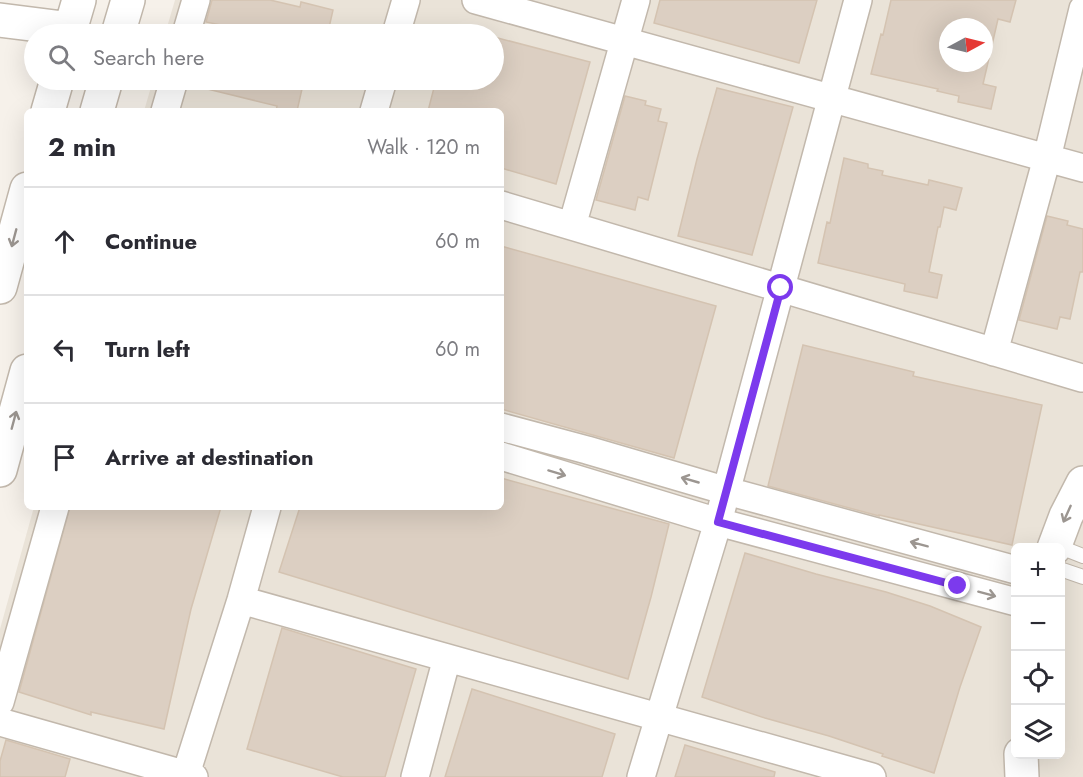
<!DOCTYPE html>
<meta charset="utf-8">
<style>
:root{--surface:#fff;--page:#f7f7f7;--text:#2b2b33;--muted:#7c7c81;--line:#e1e1e2}
body{margin:0;font-family:Jost,sans-serif;background:var(--page);color:var(--text)}
.controls{position:absolute;right:18px;bottom:18px;display:grid;overflow:hidden;border-radius:9px;box-shadow:0 6px 24px #0002}
.controls button{width:54px;height:54px;display:grid;place-items:center;padding:0;border:0;border-bottom:2px solid var(--line);background:var(--surface);color:var(--text);font:30px sans-serif}
.compass{position:absolute;left:939px;top:18px;width:54px;height:54px;border-radius:50%;background:var(--surface);box-shadow:0 6px 24px #0002;rotate:83deg}
.stop{position:absolute;width:18px;height:18px;margin:-14px;border:4px solid #7c3aed;border-radius:50%;background:#fff}
.stop.end{background:#7c3aed;border-color:#fff;box-shadow:0 2px 6px #0008}
.list{margin:0;padding:0;list-style:none}
h2{display:flex;justify-content:space-between;align-items:center;height:78px;margin:0;padding:0 24px;font-size:26px}
h2 small{font-size:20px;font-weight:400;color:var(--muted)}
.list li{display:grid;grid-template-columns:39px 1fr auto;gap:18px;align-items:center;box-sizing:border-box;height:108px;padding:0 24px;border-top:2px solid var(--line)}
.list b{display:block;font-size:22px;white-space:nowrap}
.list em{font-size:20px;font-style:normal;color:var(--muted)}
.icon{flex:none;width:33px;height:33px;fill:none;stroke:currentColor;stroke-width:2;stroke-linecap:round;stroke-linejoin:round}
.map{position:relative;flex:none;width:1083px;height:777px;overflow:hidden}
.search{position:absolute;background:var(--surface);box-shadow:0 6px 24px #0002;left:24px;top:24px;width:480px;height:66px;display:flex;align-items:center;gap:15px;box-sizing:border-box;padding:0 21px;border-radius:33px;color:var(--muted);font-size:22px}
.panel{position:absolute;background:var(--surface);box-shadow:0 6px 24px #0002;left:24px;top:108px;width:480px;height:402px;border-radius:9px}
.map>svg:first-child{display:block}
</style>
<div class="map">
<svg width="1083" height="777" viewBox="0 0 1083 777">
<rect width="100%" height="100%" fill="#f6f1ea"/>
<path fill="#eae3d8" fill-rule="evenodd" d="M175,0H1083V777H0V629L34,507H501V111H144L153,80H494V34H165ZM948,27H984V63H948ZM1016,548H1060V754H1016Z"/>
<path fill="#dccfc2" stroke="#d4c3b1" stroke-width="1.5" fill-rule="evenodd" d="M212,0H270L300,7L301,2L333,10L328,32L316,29L315,34H224L226,26L206,22Z
M660,0H817L799,63L654,23Z
M891,0H1016L1010,22L998,19L983,84L996,87L991,109L958,102L959,96L937,91L938,89L871,74L881,34L883,35ZM948,27H984V63H948Z
M494,37L590,62L556,184L501,168V111H428L436,80H494Z
M200,80H304L297,111H276L277,106L199,87Z
M717,88L793,107L752,255L678,236L697,159Z
M625,96L646,101L645,105L661,109L658,121L667,123L648,200L638,197L635,210L596,200Z
M844,158L868,164V168L883,171L882,175L928,185L929,180L962,188L956,210L944,207L940,227H938L929,272L942,275L937,298L904,291L905,284L818,263L827,222L830,223Z
M1047,216L1068,221L1067,225L1083,229V272H1080L1070,319L1060,317L1057,329L1019,320Z
M501,246L716,306L674,458L501,409Z
M803,345L914,372L913,376L1042,405L1012,545L879,515V516L768,486Z
M501,478L669,524L651,597L628,679L279,572L300,507H501Z
M70,507H221L191,609L164,729L91,712V715L19,692Z
M745,553L816,574L886,592L930,606L981,627L960,687L934,773L882,756L883,754L829,736L765,718L702,697Z
M282,628L416,669L385,777H343L247,749Z
M472,689L615,734L602,777H445Z
M6,740L70,759L65,777H0V761Z
M685,745L775,772L774,777H675Z"/>
<g fill="none" stroke-linecap="round" stroke-linejoin="round">
<defs>
<path id="service" d="M1055,545L1083,556
M1060,569L1083,577"/>
<path id="minor" d="M476,0L1083,168
M186,34L196,0
M396,34L406,0
M165,111L174,80
M374,111L383,80
M501,205L1082,378
M572,226L636,0
M994,352L1047,158L1083,9
M501,427L587,450L727,491L1016,570
M501,456L718,522L1016,602
M241,600L872,777
M0,702L55,507
M0,722L194,777
M185,777L241,600L267,507
M415,777L447,658
M641,777L718,522L858,0"/>
<path id="tertiary" d="M0,20L71,29
M69,34L79,0
M118,34L128,0
M48,111L57,80
M97,111L106,80
M0,287L27,189
M0,470L27,371
M1054,548L1066,516L1083,483
M1021,754L1022,777"/>
</defs>
<use href="#service" stroke="#c2b8ac" stroke-width="16"/>
<use href="#minor" stroke="#c2b8ac" stroke-width="30"/>
<use href="#tertiary" stroke="#c2b8ac" stroke-width="36"/>
<use href="#service" stroke="#fff" stroke-width="14"/>
<use href="#minor" stroke="#fff" stroke-width="27"/>
<use href="#tertiary" stroke="#fff" stroke-width="33"/>
</g>
<defs><path id="oneway-shaft" d="M-6 0H5M1.5-3L5.5 0L1.5 3" fill="none" stroke-width="1.6" stroke-linecap="round" stroke-linejoin="round" transform="scale(1.5)"/></defs>
<g stroke="#9c9691">
<use href="#oneway-shaft" transform="translate(14 238) rotate(105)"/>
<use href="#oneway-shaft" transform="translate(14 420) rotate(-75)"/>
<use href="#oneway-shaft" transform="translate(557 473) rotate(17)"/>
<use href="#oneway-shaft" transform="translate(690 480) rotate(-164)"/>
<use href="#oneway-shaft" transform="translate(1067 514) rotate(114)"/>
<use href="#oneway-shaft" transform="translate(919 544) rotate(-165)"/>
<use href="#oneway-shaft" transform="translate(987 594) rotate(15)"/>
</g>
<g fill="none" stroke-linecap="round" stroke-linejoin="round">
<path stroke="#7c3aed" stroke-width="8" d="M781,288L718,522L958,586"/>
</g>
</svg>
<div class="controls">
<button>+</button>
<button>−</button>
<button><svg class="icon" aria-label="locate" viewBox="0 0 24 24"><circle cx="12" cy="12" r="6"/><path d="M12 2v4M12 18v4M2 12h4M18 12h4"/></svg></button>
<button><svg class="icon" aria-label="layers" viewBox="0 0 24 24"><path d="M12 4l9 5-9 5-9-5zM3 14l9 5 9-5"/></svg></button>
</div>
<svg class="compass" viewBox="-18 -18 36 36"><path d="M0-13l5 13h-10z" fill="#e53935"/><path d="M0 13l5-13h-10z" fill="#7c7c81"/></svg>
<div class="stop" style="left:781px;top:288px"></div>
<div class="stop end" style="left:958px;top:586px"></div>
<div class="search"><svg class="icon" aria-label="search" viewBox="0 0 24 24"><circle cx="10" cy="10" r="6"/><path d="M15 15l6 6"/></svg>Search here</div>
<section class="panel">
<h2>2 min<small>Walk · 120 m</small></h2>
<ul class="list">
<li><svg class="icon" aria-label="ahead" viewBox="0 0 24 24"><path d="M12 20V5M6 11l6-6 6 6"/></svg><div><b>Continue</b></div><em>60 m</em></li>
<li><svg class="icon" aria-label="left" viewBox="0 0 24 24"><path d="M17 20v-9H6M10 6l-5 5 5 5"/></svg><div><b>Turn left</b></div><em>60 m</em></li>
<li><svg class="icon" aria-label="arrive" viewBox="0 0 24 24"><path d="M6 21V4h12l-3 4 3 4H6"/></svg><div><b>Arrive at destination</b></div></li>
</ul>
</section>
</div>
